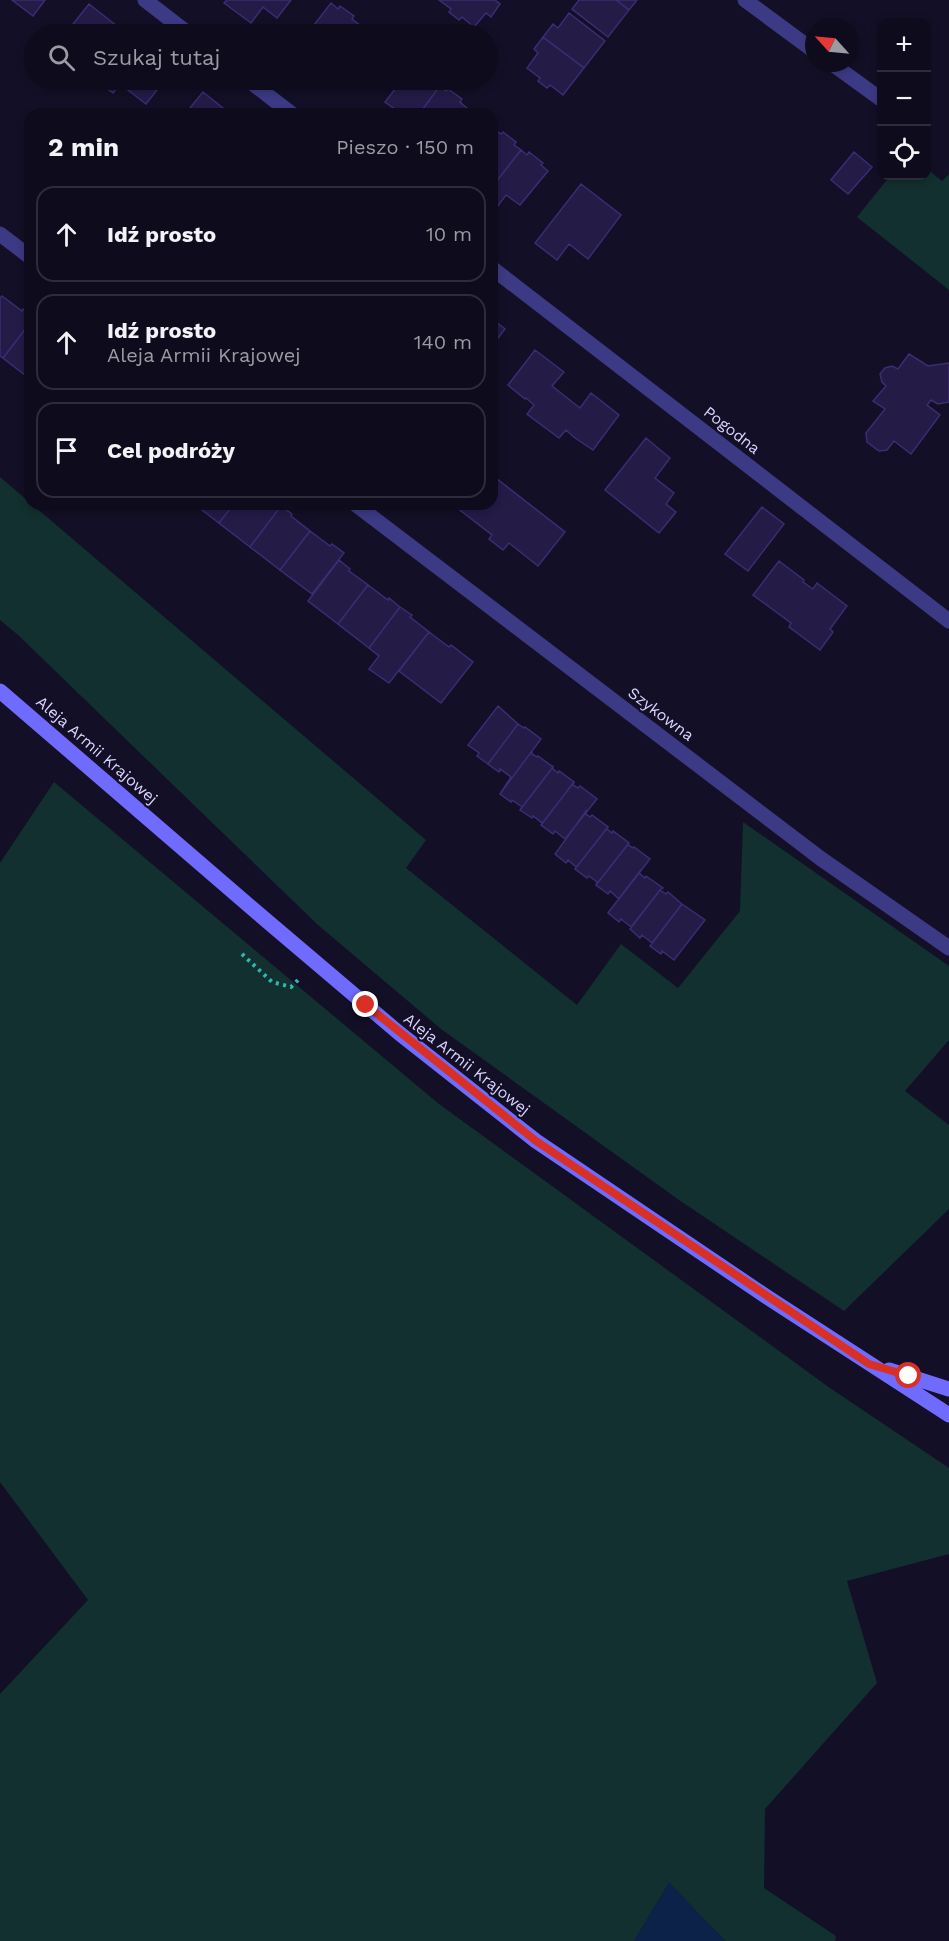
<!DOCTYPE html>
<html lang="pl">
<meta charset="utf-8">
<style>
:root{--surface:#0e0b1c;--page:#1c1929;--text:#f1f3f6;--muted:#9b9ba3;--line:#2e2b3b}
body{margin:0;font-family:"Work Sans",sans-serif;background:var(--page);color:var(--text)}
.controls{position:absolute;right:18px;top:18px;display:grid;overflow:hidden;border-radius:12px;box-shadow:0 3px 9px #0003}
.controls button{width:54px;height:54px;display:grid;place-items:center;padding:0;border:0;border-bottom:2px solid var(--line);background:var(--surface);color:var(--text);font:30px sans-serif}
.compass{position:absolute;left:805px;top:18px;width:54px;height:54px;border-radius:50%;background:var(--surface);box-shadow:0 3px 9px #0003;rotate:297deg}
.stop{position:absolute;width:18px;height:18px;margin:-14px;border:4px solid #d93025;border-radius:50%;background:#fff}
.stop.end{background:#d93025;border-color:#fff;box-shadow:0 2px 6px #0008}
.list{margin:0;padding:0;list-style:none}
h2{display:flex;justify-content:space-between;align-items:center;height:78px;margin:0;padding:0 24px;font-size:26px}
h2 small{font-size:20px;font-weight:400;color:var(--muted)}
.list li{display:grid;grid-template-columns:39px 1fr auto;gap:18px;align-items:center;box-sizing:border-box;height:96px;margin:0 12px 12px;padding:0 12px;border:2px solid var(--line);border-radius:18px}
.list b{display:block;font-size:22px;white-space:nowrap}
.list p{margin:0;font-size:20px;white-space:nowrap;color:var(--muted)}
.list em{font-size:20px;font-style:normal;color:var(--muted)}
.icon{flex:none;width:33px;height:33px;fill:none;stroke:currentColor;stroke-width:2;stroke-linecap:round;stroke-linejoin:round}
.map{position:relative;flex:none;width:949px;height:1941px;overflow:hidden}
.search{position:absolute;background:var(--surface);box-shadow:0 3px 9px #0003;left:24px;top:24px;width:474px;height:66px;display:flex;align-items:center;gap:15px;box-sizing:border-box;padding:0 21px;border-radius:33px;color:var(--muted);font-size:22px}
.panel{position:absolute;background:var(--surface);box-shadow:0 3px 9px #0003;left:24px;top:108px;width:474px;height:402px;border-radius:18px}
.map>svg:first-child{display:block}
</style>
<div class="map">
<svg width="949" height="1941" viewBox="0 0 949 1941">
<rect width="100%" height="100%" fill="#130f26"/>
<path fill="#12302f" d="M927,169L942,181L949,174V290L857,217L890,176H926Z
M0,477L426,840L406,868L577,1005L621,944L678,988L740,911L743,822L949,966V1040L905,1091L949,1125V1209L844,1311L679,1200L441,1029L318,925L18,635L0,620Z
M54,782L439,1104L830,1388L949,1468V1554L847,1581L877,1683L765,1809L764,1888L836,1936L835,1941H725L669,1883L634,1941H0V1694L88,1600L0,1482V863Z"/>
<path fill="#0c2248" d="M669,1882L725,1941H634Z"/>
<path fill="#241b47" stroke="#3b2d73" stroke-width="1.5" d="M12,0H45L33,16Z
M227,0H291L277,18L263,7L251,23L224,3Z
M439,0H495L500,4L491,17L486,13L474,27L462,17L459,20L449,12L451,9Z
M579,0H616L629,10L608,37L572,9Z
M616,0H637L629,10Z
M331,3L338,9L340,6L354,16L352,19L365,29L367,27L378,34H307Z
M89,4L117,26L110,34H65Z
M569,13L605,41L584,68L543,37L553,24L558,28Z
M543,37L584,68L563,95L550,85L547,88L538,81L540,78L527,68L538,53L534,49Z
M95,80H165L146,104L120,84L113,93Z
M402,80H435L433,82L440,86L419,114H398L399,112L385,102Z
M440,86L446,91L448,89L462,99L460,102L467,108L462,114H419Z
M203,92L228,112L227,114H185Z
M494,129L501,134L503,132L516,142L514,145L521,150L492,187V131Z
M521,150L527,155L529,152L543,163L541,165L548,171L520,205L506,195L494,211L492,210V187Z
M854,152L872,167L848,194L831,180Z
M581,184L621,215L588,259L569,244L557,260L535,243Z
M2,296L22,311L23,309L30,314V323L3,358L0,356V298Z
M492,319L505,329L492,346Z
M30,323V379L3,358Z
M535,350L564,372L552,386L580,408L591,393L619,415L593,450L575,438L566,430L559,438L527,414L534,405L526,398L525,399L508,385Z
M909,354L928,366L949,363V402L938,404L931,400L927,405L940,415L911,454L894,441L887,450L879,451L867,442L866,433L885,409L873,401L886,386L882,382L880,374L885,368L892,366L898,369Z
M646,438L670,458L655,478L674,493L666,504L676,512L659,533L605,490Z
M492,475L565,532L538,566L509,543L503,550L489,539L492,535L452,504H492Z
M194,504H234L219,523Z
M234,504H279L281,506L250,547L219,523Z
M281,506L292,514L291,516L310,531L280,570L250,547Z
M762,507L784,524L748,571L725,554Z
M310,531L330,546L332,544L344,553L312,594L280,570Z
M339,560L350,569L349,571L368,585L338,624L308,601Z
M779,561L804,580L803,582L813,589L817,583L847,606L830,629L833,632L820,650L789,627L791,623L753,595Z
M368,585L388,600L389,598L400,607L369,648L338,624Z
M400,607L412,615L410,617L429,632L389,683L369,669L379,656L369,648Z
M429,632L449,647L451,645L473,662L441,703L399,671Z
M498,706L518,724L488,764L477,756L479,753L468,745Z
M518,724L524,728L525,727L541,739L500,794L511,777L500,769L499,772L488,764Z
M532,751V754L537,757L538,756L553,767L520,810L522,807L512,800L511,802L500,794Z
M553,767V769L558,773L559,771L574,782L541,825L542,823L533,816L532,818L520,810Z
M574,782L573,785L578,788L580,786L597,799L565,839L555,831L553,834L541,825Z
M586,811V814L590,817L592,815L608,827L575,869L576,867L568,860L566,863L555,854Z
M608,827L607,829L612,833L613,831L629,843L596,885L597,882L589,876L587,878L575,869Z
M629,843L628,845L633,848L634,847L650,859L619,899L610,891L608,894L596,885Z
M640,871V874L645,878L646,876L663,888L660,890L631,927L621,919L619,922L608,913Z
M660,890L666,894L668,892L682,904L652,943L642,935L640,938L630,929Z
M682,904L705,920L674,960L662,951L661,954L650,946Z"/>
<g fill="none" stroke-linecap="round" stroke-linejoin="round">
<path stroke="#2fb8b0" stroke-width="4" stroke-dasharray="3 4.5" stroke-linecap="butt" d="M242,954L272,982L291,987L300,978"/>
<path stroke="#3d3a85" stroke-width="15" d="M145,0L189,34
M745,0L814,51
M831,63L882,100
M248,80L292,114
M0,234L30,257
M492,268L949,621
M355,504L820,858L949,948"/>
<path stroke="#6f6bff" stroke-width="15" d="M0,691L267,921L399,1033L536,1141L767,1297L949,1415
M889,1370L949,1389"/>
</g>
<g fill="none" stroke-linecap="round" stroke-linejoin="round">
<path stroke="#d93025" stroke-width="8" d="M366,1005L536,1141L869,1364L909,1376"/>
</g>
<g text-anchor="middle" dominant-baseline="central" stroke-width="4.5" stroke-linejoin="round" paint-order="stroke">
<g font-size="16" fill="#d9d4ff" stroke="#130f26">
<text transform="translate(732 430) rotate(38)">Pogodna</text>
<text transform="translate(661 714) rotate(37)">Szykowna</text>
<text transform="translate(97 750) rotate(41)">Aleja Armii Krajowej</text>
<text transform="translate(467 1064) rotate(38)">Aleja Armii Krajowej</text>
</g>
</g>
</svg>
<div class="controls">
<button>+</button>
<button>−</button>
<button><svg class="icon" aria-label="locate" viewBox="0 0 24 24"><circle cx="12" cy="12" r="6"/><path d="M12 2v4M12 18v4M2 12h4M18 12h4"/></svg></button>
</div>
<svg class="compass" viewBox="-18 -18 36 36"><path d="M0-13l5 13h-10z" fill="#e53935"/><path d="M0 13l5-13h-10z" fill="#9b9ba3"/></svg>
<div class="stop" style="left:909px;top:1376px"></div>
<div class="stop end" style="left:366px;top:1005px"></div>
<div class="search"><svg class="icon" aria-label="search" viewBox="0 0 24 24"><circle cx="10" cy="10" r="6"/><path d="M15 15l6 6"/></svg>Szukaj tutaj</div>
<section class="panel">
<h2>2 min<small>Pieszo · 150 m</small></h2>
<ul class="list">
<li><svg class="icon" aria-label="ahead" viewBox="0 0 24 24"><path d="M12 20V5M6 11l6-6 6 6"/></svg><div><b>Idź prosto</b></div><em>10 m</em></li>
<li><svg class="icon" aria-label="ahead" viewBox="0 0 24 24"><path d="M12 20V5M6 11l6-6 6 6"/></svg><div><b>Idź prosto</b><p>Aleja Armii Krajowej</p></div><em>140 m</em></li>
<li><svg class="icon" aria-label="arrive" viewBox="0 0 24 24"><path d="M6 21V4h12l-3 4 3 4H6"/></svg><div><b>Cel podróży</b></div></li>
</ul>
</section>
</div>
